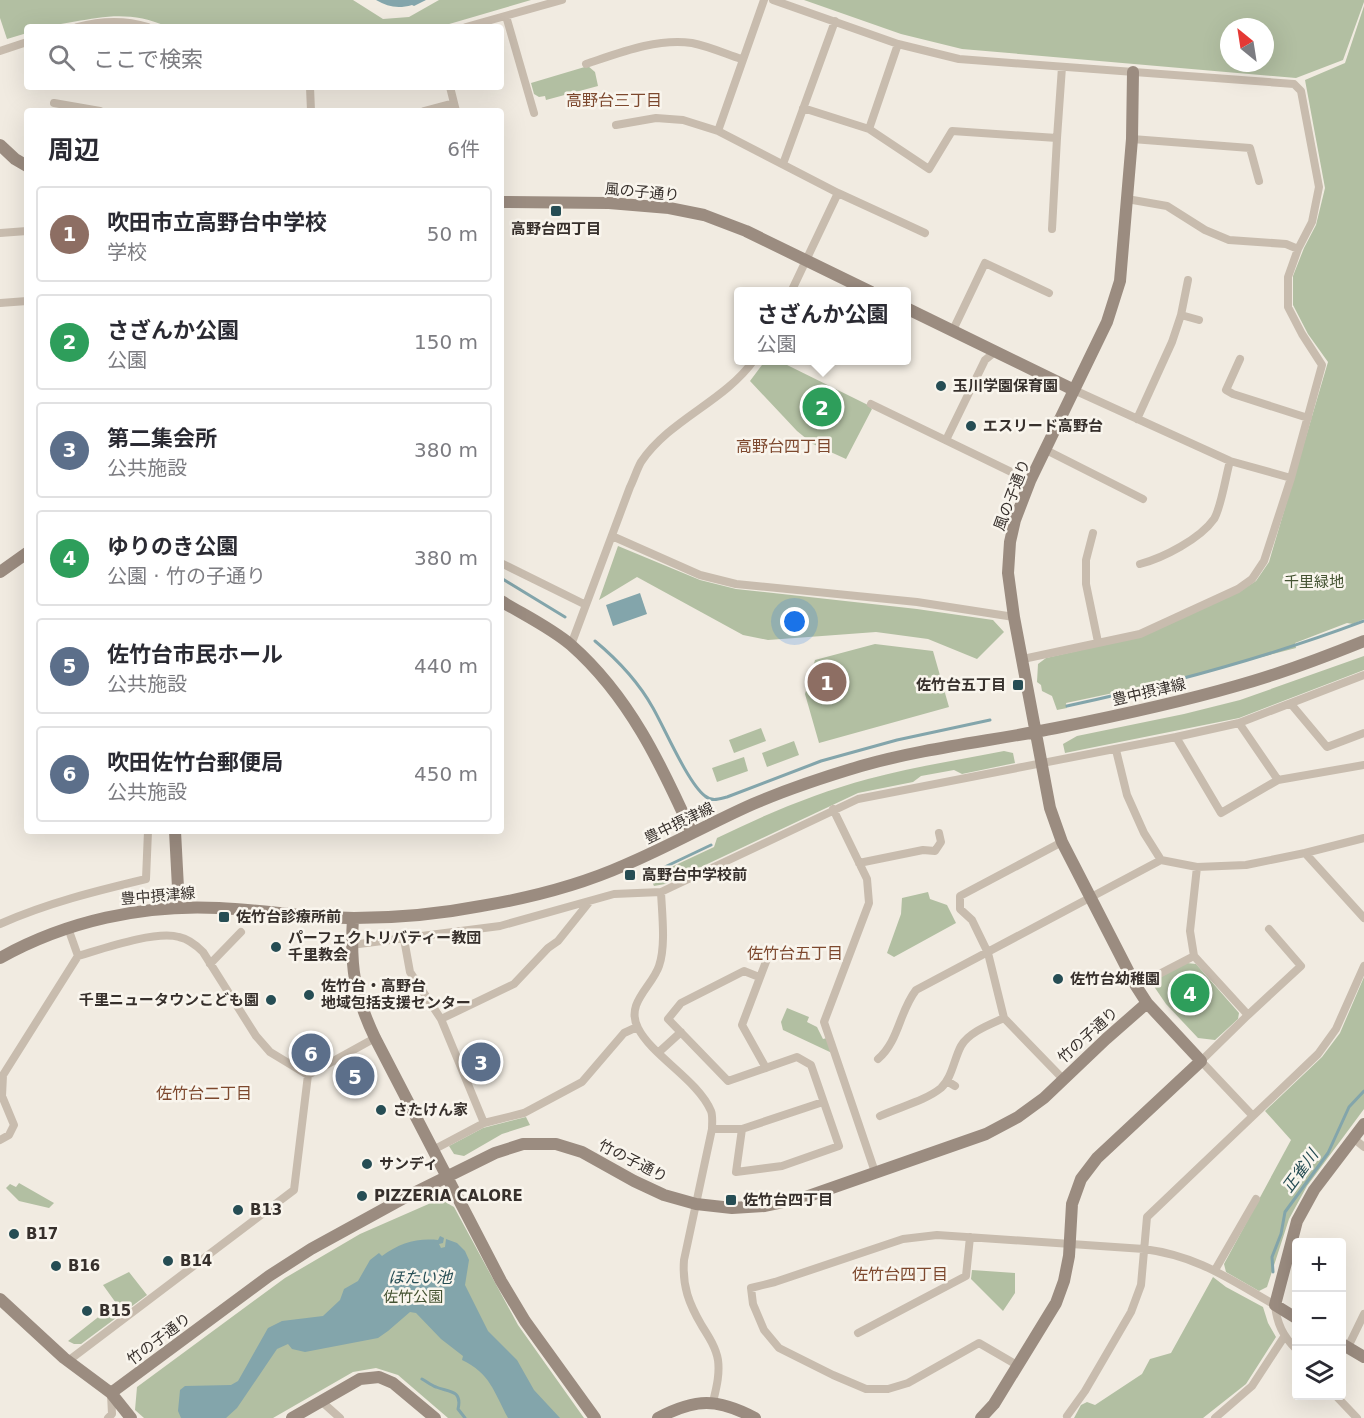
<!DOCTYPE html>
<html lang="ja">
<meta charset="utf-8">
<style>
:root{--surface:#fff;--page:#f7f7f7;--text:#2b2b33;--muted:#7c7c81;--line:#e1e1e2;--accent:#0f766e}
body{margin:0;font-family:"DejaVu Sans","Noto Sans JP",sans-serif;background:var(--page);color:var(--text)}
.controls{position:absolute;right:18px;bottom:18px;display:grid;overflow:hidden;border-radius:6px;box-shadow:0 6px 24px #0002}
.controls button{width:54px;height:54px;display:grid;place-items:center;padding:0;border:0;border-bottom:2px solid var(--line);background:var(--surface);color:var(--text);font:30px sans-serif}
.compass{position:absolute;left:1220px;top:18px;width:54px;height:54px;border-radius:50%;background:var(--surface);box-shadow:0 6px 24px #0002;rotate:330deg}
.you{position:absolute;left:795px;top:622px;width:21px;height:21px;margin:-15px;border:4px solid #fff;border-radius:50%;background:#1a73e8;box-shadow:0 0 0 9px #1a73e833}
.badge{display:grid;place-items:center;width:39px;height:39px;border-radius:50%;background:var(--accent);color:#fff;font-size:20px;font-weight:700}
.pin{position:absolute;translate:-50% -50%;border:3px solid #fff;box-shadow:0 2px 6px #0006}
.popup{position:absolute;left:734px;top:287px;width:177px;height:78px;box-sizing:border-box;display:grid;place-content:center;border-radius:6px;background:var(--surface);filter:drop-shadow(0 2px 4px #0005);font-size:20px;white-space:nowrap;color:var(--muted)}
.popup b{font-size:22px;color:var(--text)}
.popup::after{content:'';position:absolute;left:50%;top:100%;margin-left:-12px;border:12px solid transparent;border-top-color:var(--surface)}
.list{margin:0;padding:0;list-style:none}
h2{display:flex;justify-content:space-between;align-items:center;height:78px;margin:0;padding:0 24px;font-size:26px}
h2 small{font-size:20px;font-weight:400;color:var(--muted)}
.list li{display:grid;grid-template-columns:39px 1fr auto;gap:18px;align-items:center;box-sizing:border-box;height:96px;margin:0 12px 12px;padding:0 12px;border:2px solid var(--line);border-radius:6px}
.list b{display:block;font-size:22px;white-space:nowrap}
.list p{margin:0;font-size:20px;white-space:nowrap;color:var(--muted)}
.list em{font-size:20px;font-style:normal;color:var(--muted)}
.icon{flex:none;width:33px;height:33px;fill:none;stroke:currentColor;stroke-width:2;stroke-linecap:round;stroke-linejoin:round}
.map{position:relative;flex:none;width:1364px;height:1418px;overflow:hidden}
.search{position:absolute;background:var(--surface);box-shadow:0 6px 24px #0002;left:24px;top:24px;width:480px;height:66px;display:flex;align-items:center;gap:15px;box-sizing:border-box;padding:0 21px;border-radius:6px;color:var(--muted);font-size:22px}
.panel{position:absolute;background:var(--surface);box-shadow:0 6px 24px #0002;left:24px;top:108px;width:480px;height:726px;border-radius:6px}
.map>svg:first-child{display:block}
</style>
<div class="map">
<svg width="1364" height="1418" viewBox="0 0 1364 1418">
<rect width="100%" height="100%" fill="#f1ebe1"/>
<path fill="#b2bfa2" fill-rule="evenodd" d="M0,0H353L383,19L409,17L439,0H531L439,27H168C114,3 80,27 27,27V33L7,39L0,18Z
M804,0H1364V2L1343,60L1296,78L962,49L901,34ZM1229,27H1265V63H1229Z
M1364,6V619L1353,624L1347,623L1295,643L1296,648L1170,681L1066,703L1067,708L1057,710L1052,696L1042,691L1041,685L1037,682L1038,664L1046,658L1143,636L1235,594L1256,581L1269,562L1328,362L1308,334L1293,305V276L1304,248L1316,225L1325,188L1305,80L1345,63Z
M588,66L595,72L598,86L546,100L545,96L539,97L534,94L531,83Z
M765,361H779L868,405L872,409L846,459L813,444L797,431L750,381Z
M618,546L700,580L736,589L917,609L993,620L1004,632L977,659L928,639L876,632L768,640L743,635L637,577L599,600Z
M875,644L933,651L949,707L819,743L805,694L815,660Z
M1364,656V670L1239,718L1065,753L1063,744L1077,736L1184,714L1240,700Z
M761,728L766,741L734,753L729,740Z
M794,741L799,755L767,767L762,753Z
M1004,751L1013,753L1015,763L962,774L954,770L921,776L913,782L858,793L665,884L654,886L650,877L714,847L717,838C766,814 816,793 868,779C912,767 959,760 1004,751Z
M744,757L748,771L717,782L712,768Z
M928,892L930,899L947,905L956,923L894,957L887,953L901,914L902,898Z
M1187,963L1196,964L1239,1013L1238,1019L1215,1040L1198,1038L1166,1004L1151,982Z
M1364,977V1109L1307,1186L1289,1219L1267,1287L1259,1291L1226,1272L1224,1264L1291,1140L1265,1111L1322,1057L1340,1033Z
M787,1008L809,1017L807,1022L817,1027L823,1039L827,1038L832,1053L783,1030L781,1022Z
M526,1117L530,1125L502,1134L464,1156L454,1154L449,1146L483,1128Z
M19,1183L54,1203L49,1208L19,1201L6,1188L10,1184L16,1187Z
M440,1199L454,1207L518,1325L584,1418H448L398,1375L376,1368L353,1372L273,1418H144L135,1410L137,1387L285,1278L360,1234Z
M972,1270L1015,1273V1293L1003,1311L971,1279Z
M129,1272L147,1295L81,1344H74L68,1341L116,1303L103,1285Z
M1213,1277L1226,1287L1263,1307L1268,1323L1276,1337L1246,1384L1203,1418H1074L1081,1405L1087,1402L1095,1405L1142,1374L1150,1359L1171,1353Z"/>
<path fill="#83a5ab" d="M376,0H426L414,6L412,5C398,9 388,7 376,0Z
M640,593L647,614L613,626L606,605Z
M440,1236L444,1238L443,1243L439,1244L441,1248L445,1247L446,1239L457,1243L465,1251L469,1260L465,1285L488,1331L517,1360L534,1390L560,1418H508C494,1392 490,1373 462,1360L463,1356L441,1339L416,1313L410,1312L388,1331L378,1338L305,1352L292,1349L288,1344L277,1349L237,1408L226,1418H181L178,1411L180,1390L185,1386L231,1385L238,1381L268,1328L282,1321L323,1316L340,1300L344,1289L358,1281L370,1260L379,1253L382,1256C400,1243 416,1238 438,1240Z"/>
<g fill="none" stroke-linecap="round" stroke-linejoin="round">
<path stroke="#83a5ab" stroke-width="3" d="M501,578L565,617
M595,641C619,661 638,681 653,708C665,729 688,783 705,796C712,802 719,799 727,797L821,761L897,740L990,720
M1067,706C1169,684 1266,658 1364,621
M650,874L711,845
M1273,1272L1272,1257L1281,1234L1285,1212L1328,1153L1349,1107L1364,1091
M422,1379C426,1381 431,1385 436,1387C447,1392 463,1389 458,1409L465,1418"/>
<path stroke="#c8bcae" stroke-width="8" d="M764,0L718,131L838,193L925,233
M773,0L898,44L959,59L1294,84L1301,91L1319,187L1312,222L1298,249L1288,277V307L1302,334L1322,365L1291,478L1264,561L1252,579L1238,589L1140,634L1023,659
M506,16L534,113
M77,27C100,21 125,20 148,27
M466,27L562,0
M898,44L869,129L929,169L952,131L1057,138L1062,67
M0,51L27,42
M586,64C619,53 656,38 692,43C708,46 726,54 741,59
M310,87L311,111
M450,87L456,111
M54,103L100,111
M803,108L869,129
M424,111L454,103
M616,125L656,118L683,120L718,131
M1132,139L1250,148L1259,181
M783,164L835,21
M1127,199L1167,206L1205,230L1229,240L1286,244L1298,249
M1052,229L1057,138
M0,233L27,231
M791,292L838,193
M0,303L27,301
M1181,315L1199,320
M953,330L985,263L1049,293
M1240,359L1226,390L1233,394L1308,418
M1074,390L1230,461L1291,478
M871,404L1030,481
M1137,419L1172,342L1181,315L1188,280
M946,440L985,360L996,351
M1046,450L1143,499
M1093,533L1086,560V584L1098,642
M612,536L700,575L736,584L917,602L1014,617
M501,563L586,605
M1140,564C1163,558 1200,539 1214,519C1221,508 1226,475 1230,461
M571,645L630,487C634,479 637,469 641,462C670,419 724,402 754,360
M1364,675L1239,723L1176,737L1221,813L1278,780L1364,765
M1291,704L1327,747L1364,733
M1239,723L1278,780
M1116,750L1127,795L1144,833L1161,860
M833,809L867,879L869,903L824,1022L875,1172
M1062,842L960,896V909L972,920L988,953L1004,1018L1063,1079
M1305,853L1364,838
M859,863L923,850L935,851L941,842L939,833
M1197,867L1190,931L1194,956L1248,1015L1201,1061L1252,1115
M661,892C662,914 666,946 659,966C652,987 625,1003 638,1028C652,1056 698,1080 711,1111C713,1116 712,1123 712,1129L684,1260C682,1286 689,1304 702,1326C709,1337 716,1348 718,1360C720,1375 716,1389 713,1402
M0,924C47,903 96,891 146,879L148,831
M68,928L78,956
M404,939L410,972L441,1019L484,1123
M351,945L500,926L614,894L661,892L858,799L1176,737
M210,964L241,932
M1136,986L1194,956
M1248,1015L1301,966L1269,929
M441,1019L514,984L548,948L558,941L590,901
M659,1052L681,1032
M878,1059C899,1041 899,1012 916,990L1161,860L1197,867L1246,865L1305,853L1364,918
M766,1068L742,1025L767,959
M308,1075L375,1038
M947,1081L955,1086
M880,1116C899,1107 925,1101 941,1088C952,1078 954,1059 961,1046C969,1032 991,1024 1004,1018
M712,1129H742L823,1102
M742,1129L736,1172L782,1166L839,1146L811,1065L797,1057L728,1081L668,1019L681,1003L744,971L759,977
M1353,1138L1364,1147
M0,1140L9,1135L14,1125L2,1096L3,1075L78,956C102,949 156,930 179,937C189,939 196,945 203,952L256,1036L270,1052L308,1075
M433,1150L484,1123L524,1113L582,1082L624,1033L637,1027
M1215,1270L1256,1199
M858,1333L966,1276L970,1237
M1348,1347L1364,1314
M68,1361L294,1190L308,1075
M1017,1365L979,1343L908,1383L888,1389H866L833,1375L779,1348L764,1330L753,1304L751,1288L775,1282L903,1239L937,1235L1144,1249C1198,1256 1229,1279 1275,1305C1277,1324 1283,1336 1296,1349
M1336,1396L1357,1418
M321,1401L340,1418
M1067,1416L1085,1391L1131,1312L1141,1285L1147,1217L1318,1054L1336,1029L1364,966
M108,1418L112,1414L111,1394
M1215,1418L1252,1386L1284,1337"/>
<path stroke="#9b8c80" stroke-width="12" d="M0,145L15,159L27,166
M501,202L609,203L669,208L704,215L746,231L871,292
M906,308L1074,390
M0,572L27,553
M501,601C524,615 551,628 571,645C629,696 661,764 692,833
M175,831L179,907
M353,918C350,966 354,994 375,1038L501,1281L525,1321L595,1418
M0,958C66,921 144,904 219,908C264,910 309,918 354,918C396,918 440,914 481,906C529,898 580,885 625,865C668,847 710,823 753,804C788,789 824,777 861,766C924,748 991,741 1056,728C1116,716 1177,703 1236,686C1280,674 1322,658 1364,641
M0,1299L64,1358L111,1393L131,1418
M1296,1318L1275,1305L1297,1221L1314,1190L1364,1124
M1342,1344L1364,1357
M111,1393L269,1276L311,1249L404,1198L495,1153L523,1144H556L582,1152L634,1181L664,1195L696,1204L732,1208L765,1206L803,1198L986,1134L1018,1117L1044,1098L1106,1039L1147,1003
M292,1418L360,1379L379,1377L393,1383L435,1418
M658,1418C696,1398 717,1398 755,1418
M981,1418L994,1404L1056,1303L1064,1281L1069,1256L1072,1204L1081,1179L1097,1158L1201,1061L1147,1003L1136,986L1062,842L1050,808L1014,617L1008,573L1010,542L1015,520L1030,481L1107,322L1120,281L1132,139L1133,72"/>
</g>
<g fill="#264d54" stroke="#f9f5ed" stroke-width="2">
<rect x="550" y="205" width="12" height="12" rx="3"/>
<circle cx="941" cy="386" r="6"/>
<circle cx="971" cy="426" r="6"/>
<rect x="1012" y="679" width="12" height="12" rx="3"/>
<rect x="624" y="869" width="12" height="12" rx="3"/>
<rect x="218" y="911" width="12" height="12" rx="3"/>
<circle cx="276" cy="947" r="6"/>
<circle cx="1058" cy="979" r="6"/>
<circle cx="309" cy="995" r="6"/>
<circle cx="271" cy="1000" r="6"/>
<circle cx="381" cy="1110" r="6"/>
<circle cx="367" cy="1164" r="6"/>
<circle cx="362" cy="1196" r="6"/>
<rect x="725" y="1194" width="12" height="12" rx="3"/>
<circle cx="238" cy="1210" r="6"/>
<circle cx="14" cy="1234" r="6"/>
<circle cx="168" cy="1261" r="6"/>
<circle cx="56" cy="1266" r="6"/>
<circle cx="87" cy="1311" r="6"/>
</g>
<g text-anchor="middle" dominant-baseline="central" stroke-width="5" stroke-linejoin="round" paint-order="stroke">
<g font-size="15" fill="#37302c" stroke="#f9f5ed">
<text transform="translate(642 192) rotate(5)">風の子通り</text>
<text transform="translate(1012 495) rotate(-69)">風の子通り</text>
<text transform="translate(1149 692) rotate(-13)">豊中摂津線</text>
<text transform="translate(679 823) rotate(-26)">豊中摂津線</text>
<text transform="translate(158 896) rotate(-5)">豊中摂津線</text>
<text transform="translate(1088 1035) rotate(-42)">竹の子通り</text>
<text transform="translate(633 1161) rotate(27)">竹の子通り</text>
<text transform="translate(159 1339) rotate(-37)">竹の子通り</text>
</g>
<g font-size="15" font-weight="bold" fill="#37302c" stroke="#f9f5ed" text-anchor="start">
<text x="556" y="229" text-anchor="middle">高野台四丁目</text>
<text x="953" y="386">玉川学園保育園</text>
<text x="983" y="426">エスリード高野台</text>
<text x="1006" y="685" text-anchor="end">佐竹台五丁目</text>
<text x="642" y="875">高野台中学校前</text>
<text x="236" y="917">佐竹台診療所前</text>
<text x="288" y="938">パーフェクトリバティー教団<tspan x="288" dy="17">千里教会</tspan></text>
<text x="1070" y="979">佐竹台幼稚園</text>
<text x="321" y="986">佐竹台・高野台<tspan x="321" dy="17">地域包括支援センター</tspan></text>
<text x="259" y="1000" text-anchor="end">千里ニュータウンこども園</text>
<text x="393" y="1110">さたけん家</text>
<text x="379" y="1164">サンディ</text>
<text x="374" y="1196">PIZZERIA CALORE</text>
<text x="743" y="1200">佐竹台四丁目</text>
<text x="250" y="1210">B13</text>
<text x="26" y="1234">B17</text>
<text x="180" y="1261">B14</text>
<text x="68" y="1266">B16</text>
<text x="99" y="1311">B15</text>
</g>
<g font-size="15" fill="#445332" stroke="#f9f5ed">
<text x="1314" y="582">千里緑地</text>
<text x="413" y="1297">佐竹公園</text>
</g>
<g font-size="16" fill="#7d482e" stroke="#f9f5ed">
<text x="614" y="100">高野台三丁目</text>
<text x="784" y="446">高野台四丁目</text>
<text x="795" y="953">佐竹台五丁目</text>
<text x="204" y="1093">佐竹台二丁目</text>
<text x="900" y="1274">佐竹台四丁目</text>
</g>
<g font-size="16" font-style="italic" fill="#264d54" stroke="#f9f5ed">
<text transform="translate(1300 1171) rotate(-54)">正雀川</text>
<text x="420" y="1277">ほたい池</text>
</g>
</g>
</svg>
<div class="controls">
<button>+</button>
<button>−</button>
<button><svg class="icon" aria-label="layers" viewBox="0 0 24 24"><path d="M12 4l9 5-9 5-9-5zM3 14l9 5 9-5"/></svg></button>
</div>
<svg class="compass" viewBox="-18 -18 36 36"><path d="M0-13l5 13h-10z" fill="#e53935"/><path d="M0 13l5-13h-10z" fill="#7c7c81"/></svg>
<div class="you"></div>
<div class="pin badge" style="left:827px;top:682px;background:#8d6e63">1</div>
<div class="pin badge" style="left:822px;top:407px;background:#2e9e5b">2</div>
<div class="popup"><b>さざんか公園</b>公園</div>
<div class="pin badge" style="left:481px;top:1062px;background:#5c6f8a">3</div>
<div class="pin badge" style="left:1190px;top:993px;background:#2e9e5b">4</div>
<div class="pin badge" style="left:355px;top:1076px;background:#5c6f8a">5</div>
<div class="pin badge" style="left:311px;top:1053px;background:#5c6f8a">6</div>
<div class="search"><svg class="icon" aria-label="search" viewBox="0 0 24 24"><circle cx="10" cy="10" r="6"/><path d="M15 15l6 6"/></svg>ここで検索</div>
<section class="panel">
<h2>周辺<small>6件</small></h2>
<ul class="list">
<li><span class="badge" style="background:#8d6e63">1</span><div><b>吹田市立高野台中学校</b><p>学校</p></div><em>50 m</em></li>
<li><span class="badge" style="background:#2e9e5b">2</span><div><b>さざんか公園</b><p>公園</p></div><em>150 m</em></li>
<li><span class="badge" style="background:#5c6f8a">3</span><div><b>第二集会所</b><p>公共施設</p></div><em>380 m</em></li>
<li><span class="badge" style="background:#2e9e5b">4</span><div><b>ゆりのき公園</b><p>公園 · 竹の子通り</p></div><em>380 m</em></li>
<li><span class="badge" style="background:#5c6f8a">5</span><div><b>佐竹台市民ホール</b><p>公共施設</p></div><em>440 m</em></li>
<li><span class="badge" style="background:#5c6f8a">6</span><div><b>吹田佐竹台郵便局</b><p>公共施設</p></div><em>450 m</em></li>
</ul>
</section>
</div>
